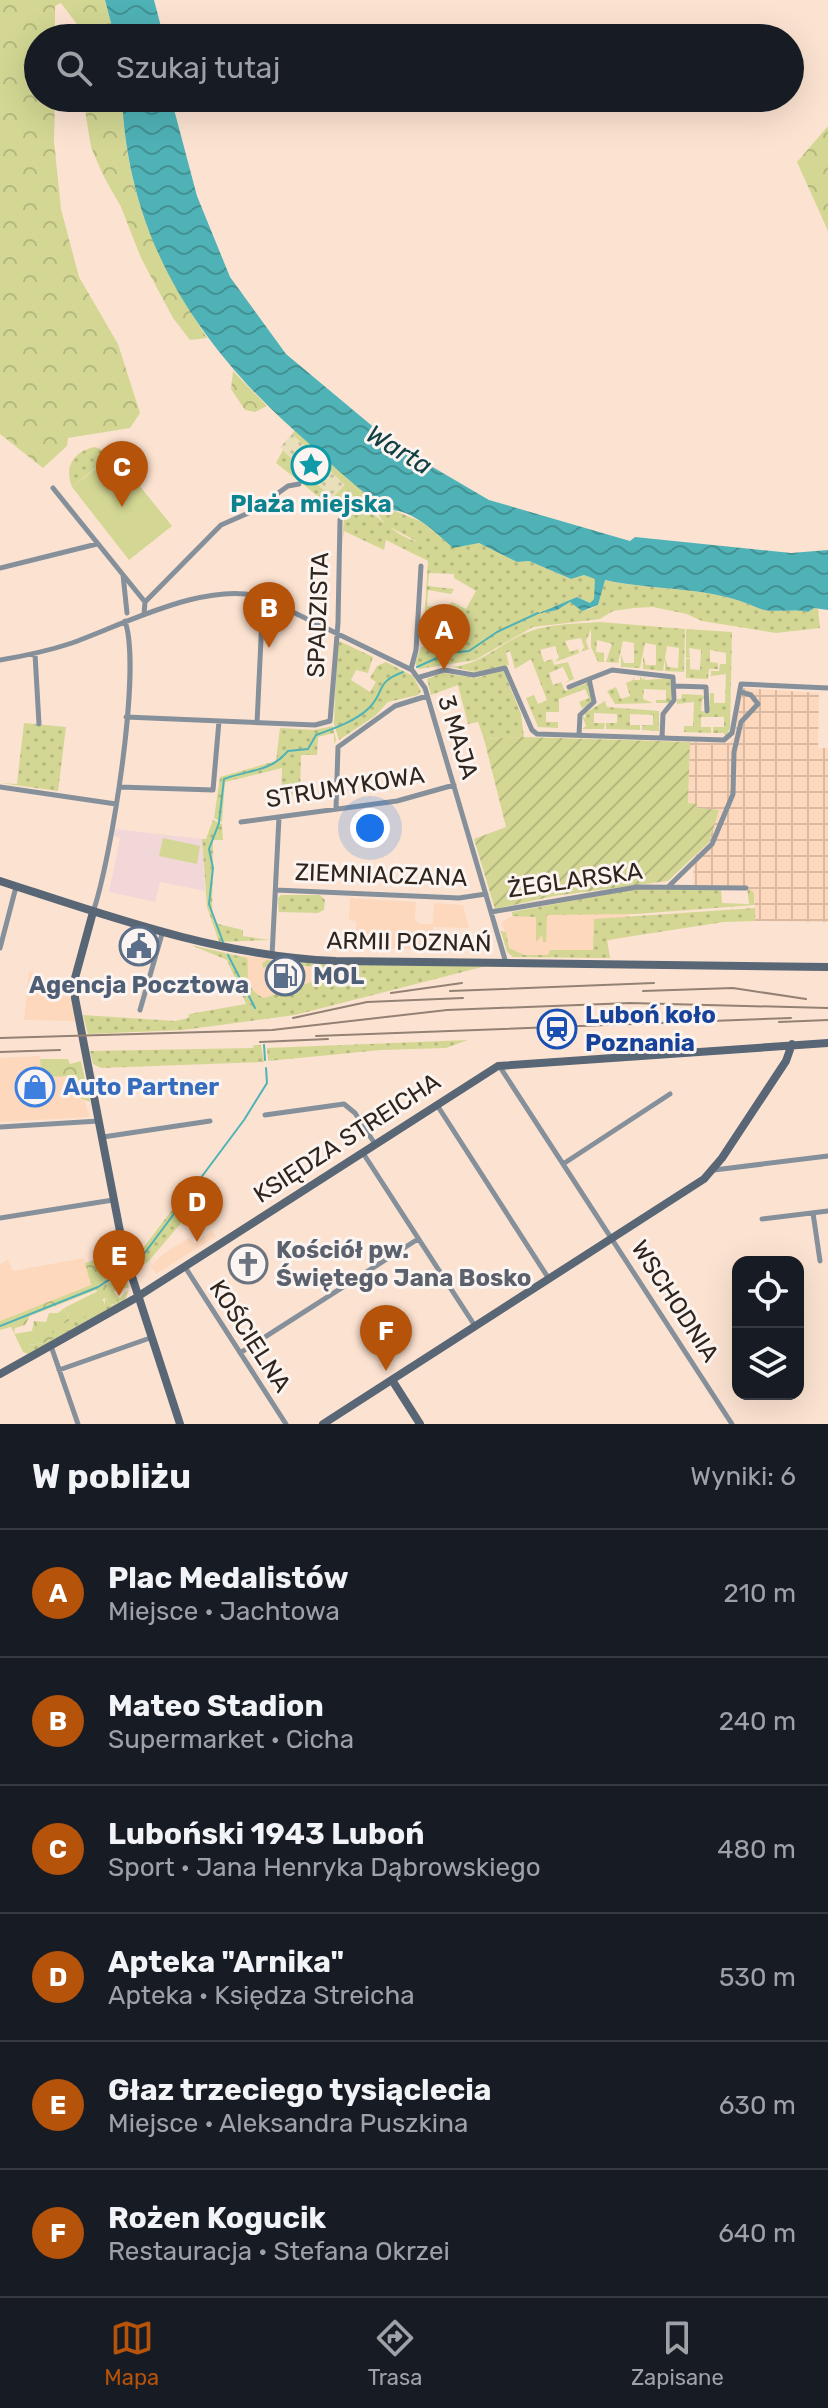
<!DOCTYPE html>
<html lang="pl">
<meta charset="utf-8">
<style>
:root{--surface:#171b24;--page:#20242c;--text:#f1f3f6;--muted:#9ea1a6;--line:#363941;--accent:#b45309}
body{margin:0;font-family:Rubik,sans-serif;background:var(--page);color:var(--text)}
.controls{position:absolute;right:24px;bottom:24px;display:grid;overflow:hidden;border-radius:16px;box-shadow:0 8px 32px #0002}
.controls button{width:72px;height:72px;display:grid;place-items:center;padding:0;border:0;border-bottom:2px solid var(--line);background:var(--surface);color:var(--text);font:40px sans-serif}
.you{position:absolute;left:370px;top:828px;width:28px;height:28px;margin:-20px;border:6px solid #fff;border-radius:50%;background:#1a73e8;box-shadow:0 0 0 12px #1a73e833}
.badge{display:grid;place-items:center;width:52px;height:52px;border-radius:50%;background:var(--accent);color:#fff;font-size:26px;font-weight:700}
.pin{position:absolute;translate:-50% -66px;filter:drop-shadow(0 2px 4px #0008)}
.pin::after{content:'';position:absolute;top:42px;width:28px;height:24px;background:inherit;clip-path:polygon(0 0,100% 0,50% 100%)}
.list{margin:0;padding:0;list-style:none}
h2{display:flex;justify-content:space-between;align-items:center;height:104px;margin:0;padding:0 32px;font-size:34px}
h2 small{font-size:26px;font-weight:400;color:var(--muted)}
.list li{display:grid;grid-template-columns:52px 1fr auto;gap:24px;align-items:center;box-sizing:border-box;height:128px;padding:0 32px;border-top:2px solid var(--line)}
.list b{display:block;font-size:30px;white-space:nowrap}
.list p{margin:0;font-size:26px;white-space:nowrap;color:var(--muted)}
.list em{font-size:26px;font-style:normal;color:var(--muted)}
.icon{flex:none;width:44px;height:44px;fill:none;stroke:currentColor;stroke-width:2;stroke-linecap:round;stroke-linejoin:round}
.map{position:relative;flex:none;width:828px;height:1424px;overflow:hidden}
.search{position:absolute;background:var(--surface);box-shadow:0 8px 32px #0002;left:24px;right:24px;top:24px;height:88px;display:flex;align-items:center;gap:20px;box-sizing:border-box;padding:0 28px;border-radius:44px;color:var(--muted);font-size:30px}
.sheet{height:872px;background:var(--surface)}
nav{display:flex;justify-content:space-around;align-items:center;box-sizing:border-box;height:112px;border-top:2px solid var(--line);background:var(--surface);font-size:22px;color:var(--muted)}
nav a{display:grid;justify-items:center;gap:4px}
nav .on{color:var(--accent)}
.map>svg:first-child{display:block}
</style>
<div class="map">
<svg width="828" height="1424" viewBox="0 0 828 1424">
<defs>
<pattern id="industrial-grid" width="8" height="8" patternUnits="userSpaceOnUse" patternTransform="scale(2)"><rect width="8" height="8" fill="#fdd8bc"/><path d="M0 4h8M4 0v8" fill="none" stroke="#d9b9a1"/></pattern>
<pattern id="grass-dots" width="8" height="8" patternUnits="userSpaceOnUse" patternTransform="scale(2)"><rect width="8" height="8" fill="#d3d793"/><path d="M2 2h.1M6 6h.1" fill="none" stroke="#b5b87e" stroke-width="1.8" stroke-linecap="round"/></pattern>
<pattern id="forest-crowns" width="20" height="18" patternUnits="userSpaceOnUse" patternTransform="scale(2)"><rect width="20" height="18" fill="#d3d793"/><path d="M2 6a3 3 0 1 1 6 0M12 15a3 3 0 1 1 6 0" fill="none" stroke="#b5b87e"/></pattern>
<pattern id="sand-dots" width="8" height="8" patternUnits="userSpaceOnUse" patternTransform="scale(2)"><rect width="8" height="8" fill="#e9dfba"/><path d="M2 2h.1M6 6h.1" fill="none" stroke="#c8bf9f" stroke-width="1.8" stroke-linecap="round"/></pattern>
<pattern id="garden-furrows" width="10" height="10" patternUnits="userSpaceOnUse" patternTransform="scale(2)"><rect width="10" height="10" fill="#d3d793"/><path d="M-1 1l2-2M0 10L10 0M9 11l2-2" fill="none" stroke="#b5b87e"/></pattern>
<pattern id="water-waves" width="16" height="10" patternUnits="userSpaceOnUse" patternTransform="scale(2)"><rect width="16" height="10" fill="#4fb2b6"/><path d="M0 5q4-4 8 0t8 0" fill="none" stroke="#429193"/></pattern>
</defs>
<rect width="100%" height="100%" fill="#fce3d1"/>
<path fill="#fdd8bc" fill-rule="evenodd" d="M350,898L416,902L415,920L420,924H433L434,903L463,905L469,928L433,927L432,949L360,948L361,931L356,930V921L349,920Z
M629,898L628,937L607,941L610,958L512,956L502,923L509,917Z
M236,955L331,965L333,982L257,1005ZM236,955L250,963L245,964L248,980L256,994L264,998L327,977L328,972L326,968L275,965L267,960L330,965L333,981L257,1005Z
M29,971L69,990L76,1021L24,1020Z
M40,1056L42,1077L77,1076L80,1097L84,1098L90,1117L0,1122V1058Z
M212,1230L216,1236L156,1274L151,1266L163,1254L189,1238L194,1244Z
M84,1258L91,1285L0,1321V1264L8,1260L13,1271Z"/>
<path fill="url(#industrial-grid)" d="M743,688L819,693L818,748H828V922L755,921L754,893L745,886L693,885L694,859L719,811L696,808L688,803L690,742L728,743L734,737Z"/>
<path fill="#f2d7d9" d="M115,829L202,839L205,891L160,882L155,902L109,892L120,838L114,836Z"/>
<path fill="url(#grass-dots)" d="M295,430L348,479L390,509L422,522L453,547L479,543L517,562L529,561L570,579L584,575L596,579L594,599L590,603L577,597L541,613L557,610L570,602L588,610L598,605L604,580C655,591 712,586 758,608C771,614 794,608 808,612L814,608L818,609L820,628L776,633L702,621L687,614L653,607L634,608L613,611L600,619L533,627L475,660L419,669L415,663L421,647L456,635L452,628L435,636L445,608L452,602L466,609L476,591L454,578V574L429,573L428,586L454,589L451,594L428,590L427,606L440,607L435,626L423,640L428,561L386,540L384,550L344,531L342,545L344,517L352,505L360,504C379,517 397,537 418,542L386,525L375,511L361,503H354L338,512L276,463L283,450L332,498L344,485L292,434Z
M94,447L113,453L72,487C64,467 73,452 94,447Z
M600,622L685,629L684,672L665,671V658L668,667L678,668L679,648L667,646L663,671L643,669V656L646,665H656V645L645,643L640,668L621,667V654L624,663H634V643L623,641L618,663L606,662L612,644L597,640L596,652L604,653V662H598L591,647V629L586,641L589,649L581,652L584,647L581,638L565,641L570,652L578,649L579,653L555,662L559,657L555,646L540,650L544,662L552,659L554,665L568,662L574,679L564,683L569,680L563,667L549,673L553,685L561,682L565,691L588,683L592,704L582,708L579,702L589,698L585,689L559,699V712H546V722H558V728L538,727L526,698L534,695L538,704L547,700L531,659L515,669L510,651L506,653L509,665L475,672L452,667C480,664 495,648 519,636C545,623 574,624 600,622Z
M686,629L732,632L730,728L726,737L724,733H713V727H724V717H701V727H711V733L684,732V726H693L694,702L677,704V699H681L682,694L702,695L706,699H702L701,711L709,712L710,693H714V703H725L726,674L711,676V671H719L720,664H726V653L710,650V662L718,663V669H709L708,679L686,678V659H690V669L700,670L701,650L689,648L690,658H686Z
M337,640L373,657L368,673L356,670L351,680L370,692L376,682L370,678L377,666L386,662L413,676L421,691L418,695L388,702L375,716L339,740L334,724Z
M503,670L521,714L524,737L484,739L478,722L468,724L458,685L431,695L427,679L442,673L476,678Z
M633,676L634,680H640V676L644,680L645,676V680L671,678V703H656V700H666V690L644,689L643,699L653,703L615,704L607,691L616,687L621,699L630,696L626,683L633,680Z
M605,701L607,707L659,711V731L642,730V725H653V715L630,714V725H640V730L606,729V723H617V714L594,713V723H605L604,729H582L586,726L582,716L586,718L585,713Z
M24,723L66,727L58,791L0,783L17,784Z
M333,726L336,740L334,744V733L318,737L317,755H301L300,795L281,794L282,768L225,782L222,822L214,818L220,777L276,761L280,728L314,730Z
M213,820L222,824L223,840H213L212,916L218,924L243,930V936L269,940L219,942L207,907L202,839H206Z
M747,887L754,893V905L636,914L547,915L546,942H543L542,935L536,942V917L512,916V912L640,888L721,890L722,903L749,904Z
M281,895H320L325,900L324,910L318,913L279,912V919L278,898Z
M755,908V921L724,922L607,940L610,958L513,957L507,952L501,931L506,932L509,948L524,955H548L550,950H593L594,919Z
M191,945L247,958C250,965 241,988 264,998L326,977V968L278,964L263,968L262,963L267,960L330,965L486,966L295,1015L183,1030L88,1034L83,1015L175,1021L188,1018L189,1014L246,1004L227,960Z
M468,1040L446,1048L381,1050L268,1061L267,1048Z
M254,1045H261L264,1062L101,1068L93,1064L90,1051L253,1048Z
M178,1202L187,1216L148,1262L134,1271L125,1234L134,1260Z
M120,1257L129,1288H117L114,1292L120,1298L129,1289L125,1300L28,1354L23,1352L30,1345L50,1342L51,1331L70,1320L72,1323L105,1306V1298L112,1305L117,1303L106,1285L123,1274L121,1267L113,1270L110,1261L85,1262Z"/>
<path fill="url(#forest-crowns)" d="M0,0H105L115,38H79L76,23L61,3L55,6V38H38V98H55L54,141L61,209L79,277L118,344L140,413L130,428L68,438L67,446L43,468L0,434Z
M83,98H122C126,195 156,258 207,338L190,340L173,318L141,258L121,207L103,175L91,147Z
M828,126V231L797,162Z
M233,371L267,406L255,412L245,410L231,389Z
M40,1059H68L70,1064L81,1061L90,1102L80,1098L77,1076L42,1077Z
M107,1259L112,1270L121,1266L123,1274L106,1284L117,1299L116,1304H109L106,1298L102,1299L96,1290L30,1316L25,1325L15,1328L14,1334L32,1331L34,1321L46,1322L49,1313H58L64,1308L70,1320L52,1331L55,1336L50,1342L29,1345V1352H23L11,1327L0,1330V1321L91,1285L85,1263Z"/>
<path fill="url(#sand-dots)" d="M292,434L345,485L332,498L280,447Z"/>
<path fill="#d3d793" d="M114,454L172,526L129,560L72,487Z
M163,838L200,846L197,864L159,856Z
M98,1291L106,1306L72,1323L64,1308Z"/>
<path fill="url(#garden-furrows)" d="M524,737L690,742L688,803L697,804V808L719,810L709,842L668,881L554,896L495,909L474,839L506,827L484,739Z"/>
<path fill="url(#water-waves)" d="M105,0H154L164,38H115Z
M122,98H171L197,196L230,277L286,354L395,445L489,500L630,541L635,537L791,553L828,550V610L814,608L808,612C794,608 771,614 758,608C712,586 655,591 605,580L598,605L582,611L570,602L557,610L537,614L577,597L590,603L594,599L595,579L584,575L571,579L529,561L517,562L479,543L453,548C440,536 426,523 410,515C401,510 390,511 382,505C350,484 326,458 296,432C195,342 128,237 122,98Z"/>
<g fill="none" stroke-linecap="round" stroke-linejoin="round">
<path stroke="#4fb2b6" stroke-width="2" d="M417,667L448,653L469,651L497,632L538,613
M219,822L224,779C250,769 269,773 288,751L308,749L316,735C333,729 356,721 369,708C386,691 374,683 403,672
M219,823L209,849L213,868L209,904L223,942
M228,955L255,1008
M264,1045L265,1060
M135,1266L244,1120L267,1083L266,1068
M0,1326L98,1287L121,1272"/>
<path stroke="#86909b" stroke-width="5" d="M53,488L145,602
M0,568L97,544
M123,575L127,613
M144,614L145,602L221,525L253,511L288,486L299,484
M35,654L39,724
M0,660C24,656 48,651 72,643C122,625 214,577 266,599L412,670L425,688L506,963
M411,669L416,650L421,566
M420,677L444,670L474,675L505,668L532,730L537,734L724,740L732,733L741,684L828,688
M675,686L706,687L707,711
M569,687L589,679
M126,717L315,725L330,721L338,623L340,520
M257,723L263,597
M579,735L580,715L594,702L589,679L612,670L673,677L674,700L663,714L662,738
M0,787L116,804
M119,787L213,790L219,721
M336,809L338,747L395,706L427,696
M241,822L397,801L454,785
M670,885L712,844L733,794L734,752L741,722L758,704L751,695L741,692
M276,890L459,898L486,894
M93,912C111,860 142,670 125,621
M491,912L637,887L746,888
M0,948L16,887
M272,956L279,817
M140,1010L162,934
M500,1067L732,1424
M437,1105L549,1279
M265,1115L344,1104L355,1113L375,1144
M0,1127L99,1121
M103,1137L210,1121
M363,1153L475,1326
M563,1164L670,1094
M714,1170L828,1156
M813,1213L820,1261
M0,1218L113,1200
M762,1219L828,1211
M185,1267L286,1424
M51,1346L78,1424
M240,1353L418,1239
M59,1370L150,1338"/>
<path stroke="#586676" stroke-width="8" d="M0,881C111,917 218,956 336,961L828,967
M93,912L75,978V998L124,1252L180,1424
M0,1374L134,1299L498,1066L828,1043
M392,1380L420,1424
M323,1424L704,1179L722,1158L786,1061L792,1044"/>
<path stroke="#938174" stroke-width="2" d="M450,991L654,983
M643,991L733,988L806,999
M391,993L462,983
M293,1018L367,1002L463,998
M779,1022L828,1020
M316,1036L791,1018
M0,1038L272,1030L447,1010L630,1003L828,1008
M260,1042L328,1039
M0,1052L60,1050"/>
</g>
<defs>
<symbol id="sight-ring" viewBox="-11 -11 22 22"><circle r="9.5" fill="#fbf4f0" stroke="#0f9aa8" stroke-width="1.5"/><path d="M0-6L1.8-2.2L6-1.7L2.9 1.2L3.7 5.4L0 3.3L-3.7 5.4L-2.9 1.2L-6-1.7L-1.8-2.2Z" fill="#0f9aa8"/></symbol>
<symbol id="civic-ring" viewBox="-11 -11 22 22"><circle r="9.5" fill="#fbf4f0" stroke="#5c6f8a" stroke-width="1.5"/><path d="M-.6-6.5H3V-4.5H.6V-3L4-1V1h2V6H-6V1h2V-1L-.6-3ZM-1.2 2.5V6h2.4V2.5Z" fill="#5c6f8a"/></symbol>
<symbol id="fuel-ring" viewBox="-11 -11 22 22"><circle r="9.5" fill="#fbf4f0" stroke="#5c6f8a" stroke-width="1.5"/><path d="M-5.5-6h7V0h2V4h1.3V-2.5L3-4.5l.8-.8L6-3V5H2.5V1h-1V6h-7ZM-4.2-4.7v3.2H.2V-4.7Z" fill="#5c6f8a"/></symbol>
<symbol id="station-ring" viewBox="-11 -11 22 22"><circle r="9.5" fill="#fbf4f0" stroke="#1a4fb4" stroke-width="1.5"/><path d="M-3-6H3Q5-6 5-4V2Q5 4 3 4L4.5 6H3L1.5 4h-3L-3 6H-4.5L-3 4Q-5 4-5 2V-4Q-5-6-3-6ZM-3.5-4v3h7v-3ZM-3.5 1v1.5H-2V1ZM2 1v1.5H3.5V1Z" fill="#1a4fb4"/></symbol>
<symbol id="shop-ring" viewBox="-11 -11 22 22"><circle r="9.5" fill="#fbf4f0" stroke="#3f7fe0" stroke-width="1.5"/><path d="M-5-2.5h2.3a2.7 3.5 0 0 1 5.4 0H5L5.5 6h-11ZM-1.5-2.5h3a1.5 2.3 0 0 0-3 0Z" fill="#3f7fe0"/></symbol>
<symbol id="church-ring" viewBox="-11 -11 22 22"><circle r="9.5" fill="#fbf4f0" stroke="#6b7280" stroke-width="1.5"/><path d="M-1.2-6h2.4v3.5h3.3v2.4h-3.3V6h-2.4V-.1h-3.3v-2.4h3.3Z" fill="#6b7280"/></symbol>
</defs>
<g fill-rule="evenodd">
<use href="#sight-ring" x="289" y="443" width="44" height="44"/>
<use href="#civic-ring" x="117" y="924" width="44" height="44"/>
<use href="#fuel-ring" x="263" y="954" width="44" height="44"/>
<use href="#station-ring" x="535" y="1007" width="44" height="44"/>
<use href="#shop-ring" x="13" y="1065" width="44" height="44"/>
<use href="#church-ring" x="226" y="1242" width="44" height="44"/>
</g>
<g text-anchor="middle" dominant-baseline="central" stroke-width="6" stroke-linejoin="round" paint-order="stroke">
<g font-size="24" font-weight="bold" fill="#0d838f" stroke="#fbf4f0">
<text x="311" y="504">Plaża miejska</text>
</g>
<g font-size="24" fill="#30251d" stroke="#fbf4f0">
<text transform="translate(318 615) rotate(-88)">SPADZISTA</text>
<text transform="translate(458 737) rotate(73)">3 MAJA</text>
<text transform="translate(345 787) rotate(-9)">STRUMYKOWA</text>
<text transform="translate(381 875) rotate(2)">ZIEMNIACZANA</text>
<text transform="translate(575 880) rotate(-8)">ŻEGLARSKA</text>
<text transform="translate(409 942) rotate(1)">ARMII POZNAŃ</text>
<text transform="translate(347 1138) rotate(-33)">KSIĘDZA STREICHA</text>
<text transform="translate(675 1301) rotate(57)">WSCHODNIA</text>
<text transform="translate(250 1336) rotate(57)">KOŚCIELNA</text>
</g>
<g font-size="24" font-weight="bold" fill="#4e5e75" stroke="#fbf4f0" text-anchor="start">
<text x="313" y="976">MOL</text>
<text x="139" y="985" text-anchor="middle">Agencja Pocztowa</text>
</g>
<g font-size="24" font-weight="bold" fill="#164399" stroke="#fbf4f0" text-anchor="start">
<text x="585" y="1015">Luboń koło<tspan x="585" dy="28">Poznania</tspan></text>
</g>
<g font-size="24" font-weight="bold" fill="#366cbe" stroke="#fbf4f0" text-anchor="start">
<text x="63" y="1087">Auto Partner</text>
</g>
<g font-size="24" font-weight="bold" fill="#5b616d" stroke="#fbf4f0" text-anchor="start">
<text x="276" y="1250">Kościół pw.<tspan x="276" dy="28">Świętego Jana Bosko</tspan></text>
</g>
<g font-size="26" font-style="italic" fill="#124042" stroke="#fbf4f0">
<text transform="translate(399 450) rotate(31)">Warta</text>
</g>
</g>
</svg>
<div class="controls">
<button><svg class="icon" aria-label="locate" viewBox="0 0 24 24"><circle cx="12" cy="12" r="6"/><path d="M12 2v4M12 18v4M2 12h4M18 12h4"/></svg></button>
<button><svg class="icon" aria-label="layers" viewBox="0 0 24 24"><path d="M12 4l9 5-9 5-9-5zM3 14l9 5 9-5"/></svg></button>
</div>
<div class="you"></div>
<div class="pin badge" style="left:444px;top:670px">A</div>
<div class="pin badge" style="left:269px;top:648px">B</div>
<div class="pin badge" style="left:122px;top:507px">C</div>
<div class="pin badge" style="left:197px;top:1242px">D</div>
<div class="pin badge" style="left:119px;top:1296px">E</div>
<div class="pin badge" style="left:386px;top:1371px">F</div>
<div class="search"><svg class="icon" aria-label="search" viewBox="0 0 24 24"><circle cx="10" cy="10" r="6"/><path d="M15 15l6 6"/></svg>Szukaj tutaj</div>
</div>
<section class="sheet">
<h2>W pobliżu<small>Wyniki: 6</small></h2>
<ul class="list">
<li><span class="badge">A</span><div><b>Plac Medalistów</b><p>Miejsce · Jachtowa</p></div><em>210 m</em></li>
<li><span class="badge">B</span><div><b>Mateo Stadion</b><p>Supermarket · Cicha</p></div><em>240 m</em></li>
<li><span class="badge">C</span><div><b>Luboński 1943 Luboń</b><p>Sport · Jana Henryka Dąbrowskiego</p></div><em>480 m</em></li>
<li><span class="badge">D</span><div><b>Apteka &quot;Arnika&quot;</b><p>Apteka · Księdza Streicha</p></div><em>530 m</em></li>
<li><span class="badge">E</span><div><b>Głaz trzeciego tysiąclecia</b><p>Miejsce · Aleksandra Puszkina</p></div><em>630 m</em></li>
<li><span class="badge">F</span><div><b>Rożen Kogucik</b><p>Restauracja · Stefana Okrzei</p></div><em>640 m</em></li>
</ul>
</section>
<nav>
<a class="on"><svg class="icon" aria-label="map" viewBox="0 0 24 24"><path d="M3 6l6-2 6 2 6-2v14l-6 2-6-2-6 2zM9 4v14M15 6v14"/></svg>Mapa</a>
<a><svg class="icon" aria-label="directions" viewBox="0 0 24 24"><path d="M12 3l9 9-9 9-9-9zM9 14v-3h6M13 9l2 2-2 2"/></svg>Trasa</a>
<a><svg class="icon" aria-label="saved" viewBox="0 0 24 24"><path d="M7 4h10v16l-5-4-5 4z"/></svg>Zapisane</a>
</nav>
